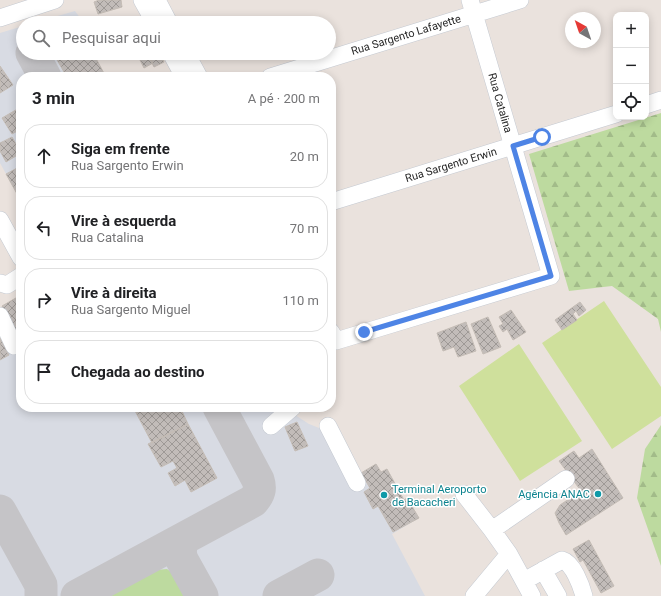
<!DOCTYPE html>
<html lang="pt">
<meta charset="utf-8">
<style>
:root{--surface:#fff;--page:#f2f2f2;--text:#202124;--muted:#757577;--line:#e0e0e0}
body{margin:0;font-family:Roboto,sans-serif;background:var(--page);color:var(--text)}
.controls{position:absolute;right:12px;top:12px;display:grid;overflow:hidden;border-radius:8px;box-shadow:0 2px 10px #0003}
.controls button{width:36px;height:36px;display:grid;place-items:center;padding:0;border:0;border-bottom:1px solid var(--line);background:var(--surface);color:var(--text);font:20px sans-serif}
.compass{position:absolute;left:565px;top:12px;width:36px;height:36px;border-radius:50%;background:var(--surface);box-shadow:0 2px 10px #0003;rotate:320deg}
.stop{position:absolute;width:12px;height:12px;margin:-9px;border:3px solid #4e84e5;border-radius:50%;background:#fff}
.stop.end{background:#4e84e5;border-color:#fff;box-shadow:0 1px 4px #0008}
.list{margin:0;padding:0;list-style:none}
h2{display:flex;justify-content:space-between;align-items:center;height:52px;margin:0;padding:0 16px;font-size:17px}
h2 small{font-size:13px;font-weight:400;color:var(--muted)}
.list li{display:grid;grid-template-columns:26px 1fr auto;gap:12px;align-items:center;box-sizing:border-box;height:64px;margin:0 8px 8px;padding:0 8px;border:1px solid var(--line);border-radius:16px}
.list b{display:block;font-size:15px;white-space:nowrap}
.list p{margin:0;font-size:13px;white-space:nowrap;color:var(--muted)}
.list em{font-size:13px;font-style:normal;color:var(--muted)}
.icon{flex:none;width:22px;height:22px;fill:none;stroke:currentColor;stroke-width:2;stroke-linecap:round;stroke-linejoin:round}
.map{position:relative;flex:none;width:661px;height:596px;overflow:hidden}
.search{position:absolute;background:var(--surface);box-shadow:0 2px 10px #0003;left:16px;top:16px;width:320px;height:44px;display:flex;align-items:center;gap:10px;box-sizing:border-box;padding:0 14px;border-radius:22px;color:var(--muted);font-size:15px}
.panel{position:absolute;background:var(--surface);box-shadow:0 2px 10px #0003;left:16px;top:72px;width:320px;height:340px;border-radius:16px}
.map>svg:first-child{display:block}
</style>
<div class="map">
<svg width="661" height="596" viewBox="0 0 661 596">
<defs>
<pattern id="forest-firs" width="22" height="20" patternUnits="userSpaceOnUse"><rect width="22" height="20" fill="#bdda9f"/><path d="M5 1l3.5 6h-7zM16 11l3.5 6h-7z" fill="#a2bb89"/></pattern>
<pattern id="building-cross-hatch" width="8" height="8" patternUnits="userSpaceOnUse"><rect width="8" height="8" fill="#c2bcb9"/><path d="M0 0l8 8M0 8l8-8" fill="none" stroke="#9e9996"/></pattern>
</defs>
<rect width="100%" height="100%" fill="#eae2dd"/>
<path fill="#d8dbe3" d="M75,11L84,23H33Z
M23,26V53H93L106,77H21V201L0,163V33Z
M0,338L7,351L21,344V407H288L295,415L309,424L324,430L353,490L366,482L361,473L376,464L381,472L387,469L404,499L407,498L419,518L392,534L425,596H0Z"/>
<path fill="#bdda9f" d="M167,569L180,579L189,596H106L156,570Z"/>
<path fill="url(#forest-firs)" d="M661,113V332L658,319L612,286L569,291L529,154Z
M661,425V566L637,498L645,449Z"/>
<path fill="#cfe09c" d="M604,301L661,387V416L612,449L542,343Z
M519,344L582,441L520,481L459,386Z"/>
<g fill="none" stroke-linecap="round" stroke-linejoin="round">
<path stroke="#c5c4c7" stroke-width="33" d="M32,53L45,77
M0,511L41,585V596
M182,540L180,553L182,560L202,596
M77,596L253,501C259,494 261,489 258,480L219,407
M279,596L318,575"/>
</g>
<path fill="url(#building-cross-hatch)" stroke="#c5bdb6" d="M99,0H121L122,7L98,14L94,2Z
M53,53H93L106,77H67Z
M147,53H159L164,62L154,67Z
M149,56L153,63L144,68L140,60Z
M0,66L13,85L0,93Z
M21,107V129L12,134L2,118Z
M12,137L21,153L6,162L0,151V143Z
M21,166V201L6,174Z
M21,295V342L2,306Z
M580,302L586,310L579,316L576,311L573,314L577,320L562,330L555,320Z
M511,310L526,332L513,340L507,329L503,332L499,326L503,324L499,317Z
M488,317L501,347L483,354L471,324Z
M466,322L476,351L458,357L454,347L443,351L437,333Z
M0,338L9,355L0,360Z
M133,407H180L188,424L152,443Z
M297,422L308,446L295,451L285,427Z
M188,424L217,478L191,492L185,480L175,486L168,473L177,468L173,461L161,467L148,444Z
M592,449L623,498L566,535L559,523L555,513L560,505L581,491L559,461L574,451L579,458Z
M376,464L381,472L387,469L404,500L407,498L419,518L393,532L378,506L373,509L364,492L370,488L361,473Z
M589,540L614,586L601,593L583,560L580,562L573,549Z"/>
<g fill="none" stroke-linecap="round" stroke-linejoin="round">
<defs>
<path id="minor" d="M142,0L155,23
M157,0L169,23
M0,18L55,0
M171,53L184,77
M186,53L199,77
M270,77L520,0
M646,105L661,100
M331,202L616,114
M0,220L21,258
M0,283L7,285L21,276
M0,316L14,346
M331,332L336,341L551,276L470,0
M271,426L293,407
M328,426L357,483
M464,494L492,530L509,554L532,596
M492,530L566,479
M543,570L558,596
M524,581L562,560C573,563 581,585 584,596
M474,596L509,554"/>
</defs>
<use href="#minor" stroke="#c4c9d1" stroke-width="18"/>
<use href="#minor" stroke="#fff" stroke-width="17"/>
</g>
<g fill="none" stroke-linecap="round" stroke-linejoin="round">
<path stroke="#4e84e5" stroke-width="5" d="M364,332L551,276L513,146L542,137"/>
</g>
<g fill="#0f9aa8" stroke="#fff" stroke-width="1.5">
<circle cx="598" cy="494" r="4"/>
<circle cx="384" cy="495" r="4"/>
</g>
<g text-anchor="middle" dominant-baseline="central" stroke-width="3" stroke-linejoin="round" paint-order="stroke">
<g font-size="11" fill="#292929" stroke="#fff">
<text transform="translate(406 35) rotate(-17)">Rua Sargento Lafayette</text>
<text transform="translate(500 103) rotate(74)">Rua Catalina</text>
<text transform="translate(451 165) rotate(-17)">Rua Sargento Erwin</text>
</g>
<g font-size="11" fill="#0d838f" stroke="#fff" text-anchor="start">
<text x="392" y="489">Terminal Aeroporto<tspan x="392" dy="13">de Bacacheri</tspan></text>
<text x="590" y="494" text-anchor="end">Agência ANAC</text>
</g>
</g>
</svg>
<div class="controls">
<button>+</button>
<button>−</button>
<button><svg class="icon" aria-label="locate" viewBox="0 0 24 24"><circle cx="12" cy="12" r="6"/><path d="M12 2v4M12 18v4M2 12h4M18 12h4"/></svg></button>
</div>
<svg class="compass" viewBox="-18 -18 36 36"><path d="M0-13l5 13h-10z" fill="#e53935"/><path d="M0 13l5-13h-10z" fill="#757577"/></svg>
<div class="stop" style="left:542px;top:137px"></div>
<div class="stop end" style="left:364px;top:332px"></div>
<div class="search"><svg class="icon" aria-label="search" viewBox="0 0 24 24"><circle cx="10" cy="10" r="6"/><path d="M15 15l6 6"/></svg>Pesquisar aqui</div>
<section class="panel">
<h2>3 min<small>A pé · 200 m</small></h2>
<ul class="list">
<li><svg class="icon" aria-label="ahead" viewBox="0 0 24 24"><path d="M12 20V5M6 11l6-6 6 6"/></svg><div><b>Siga em frente</b><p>Rua Sargento Erwin</p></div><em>20 m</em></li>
<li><svg class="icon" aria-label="left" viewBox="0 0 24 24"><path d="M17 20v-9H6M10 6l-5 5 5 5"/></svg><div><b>Vire à esquerda</b><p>Rua Catalina</p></div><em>70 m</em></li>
<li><svg class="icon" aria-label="right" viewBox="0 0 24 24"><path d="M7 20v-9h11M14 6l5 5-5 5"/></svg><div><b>Vire à direita</b><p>Rua Sargento Miguel</p></div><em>110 m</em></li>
<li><svg class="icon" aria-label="arrive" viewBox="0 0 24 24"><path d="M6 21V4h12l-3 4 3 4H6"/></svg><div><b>Chegada ao destino</b></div></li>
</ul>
</section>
</div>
